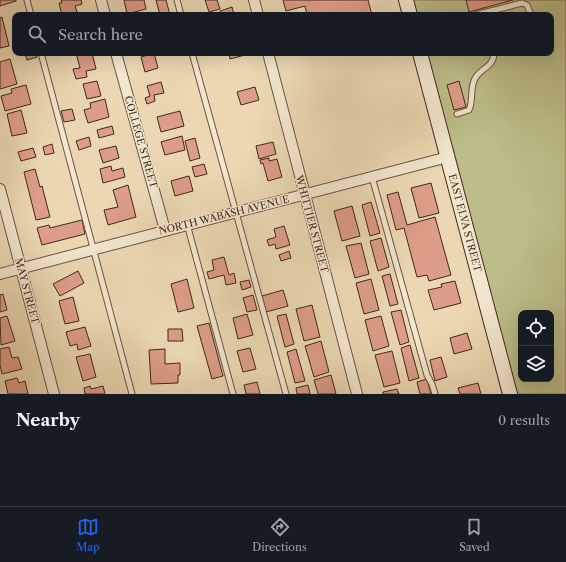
<!DOCTYPE html>
<style>
:root{--surface:#171b24;--page:#20242c;--text:#f1f3f6;--muted:#9ea1a6;--line:#363941;--accent:#2563eb}
body{margin:0;font-family:"Libre Caslon Text",serif;background:var(--page);color:var(--text)}
.controls{position:absolute;right:12px;bottom:12px;display:grid;overflow:hidden;border-radius:8px;box-shadow:0 4px 16px #0002}
.controls button{width:36px;height:36px;display:grid;place-items:center;padding:0;border:0;border-bottom:1px solid var(--line);background:var(--surface);color:var(--text);font:20px sans-serif}
.list{margin:0;padding:0;list-style:none}
h2{display:flex;justify-content:space-between;align-items:center;height:52px;margin:0;padding:0 16px;font-size:17px}
h2 small{font-size:13px;font-weight:400;color:var(--muted)}
.icon{flex:none;width:22px;height:22px;fill:none;stroke:currentColor;stroke-width:2;stroke-linecap:round;stroke-linejoin:round}
.map{position:relative;flex:none;width:566px;height:394px;overflow:hidden}
.search{position:absolute;background:var(--surface);box-shadow:0 4px 16px #0002;left:12px;right:12px;top:12px;height:44px;display:flex;align-items:center;gap:10px;box-sizing:border-box;padding:0 14px;border-radius:8px;color:var(--muted);font-size:15px}
.sheet{height:112px;background:var(--surface)}
nav{display:flex;justify-content:space-around;align-items:center;box-sizing:border-box;height:56px;border-top:1px solid var(--line);background:var(--surface);font-size:11px;color:var(--muted)}
nav a{display:grid;justify-items:center;gap:2px}
nav .on{color:var(--accent)}
.map>svg:first-child{display:block}
</style>
<div class="map">
<svg width="566" height="394" viewBox="0 0 566 394">
<rect width="100%" height="100%" fill="#ebd8b3"/>
<filter id="stains"><feTurbulence type="fractalNoise" baseFrequency=".005" numOctaves="4"/><feColorMatrix values="0 0 0 0 .2 0 0 0 0 .09 0 0 0 0 .02 0 0 0 .5 -.17"/></filter>
<radialGradient id="worn" r=".72"><stop offset=".6" stop-color="#630" stop-opacity="0"/><stop offset="1" stop-color="#630" stop-opacity=".3"/></radialGradient>
<path fill="#bcbd89" stroke="#7e7253" fill-rule="evenodd" d="M406,0H566V394H510L420,53H551V15H410ZM521,313H551V379H521Z"/>
<path fill="#de9d88" stroke="#40281d" d="M0,0H16V1L0,6Z
M61,0H81L82,4L75,6L77,12L62,15L59,3H62Z
M124,0H144L146,9L127,14Z
M156,0H166L170,15H160Z
M205,0H217L220,9L209,12Z
M283,0H368L372,15H307L305,6L286,11Z
M466,0H513L469,12Z
M232,7L234,15H221L220,11Z
M2,17L9,46L0,48V18Z
M25,53H36L37,57L27,60Z
M76,53H92L96,69L86,71L87,77L76,79L73,69L80,68Z
M154,53L158,68L145,72L141,57Z
M229,53H245V55L230,59Z
M10,59L17,84L0,89V62Z
M97,81L101,96L87,99L83,84Z
M459,81L466,107L454,110L447,85Z
M161,82L164,93L154,95L155,101L147,104L145,98L150,96L147,86Z
M26,85L31,104L5,111L1,96L12,93L11,89Z
M255,87L259,100L241,105L237,92Z
M105,99L109,117L88,123L84,110L91,108L90,103Z
M72,109L75,120L64,122L61,111Z
M21,110L27,133L12,136L7,114Z
M180,111L184,126L161,132L157,117Z
M112,126L114,134L99,138L97,130Z
M182,136L185,150L165,155L161,142Z
M89,137L91,146L79,150L76,141Z
M195,138L200,158L190,161L185,141Z
M273,142L276,154L259,159L256,146Z
M52,144L54,153L45,155L43,147Z
M116,146L119,158L103,163L99,150Z
M33,148L36,157L21,161L18,152Z
M269,158V161L277,159L282,177L268,181L263,163L261,164L260,160Z
M204,164L207,174L195,177L192,167Z
M111,166L112,171L123,168L125,177L103,183L100,169Z
M35,169L40,187L42,186L50,217L36,220L24,172Z
M189,176L193,191L175,196L171,181Z
M431,183L439,213L419,218L411,188Z
M128,185L136,217L108,225L104,210L118,207L113,190Z
M398,192L407,225L435,217L451,275L429,281L427,275L417,277L404,228L396,230L387,195Z
M371,202L380,233L370,236L362,205Z
M352,206L360,236L342,241L334,211Z
M82,220L85,234L42,245L37,228L49,225L50,228Z
M284,226L290,245L276,249L275,244L269,246L267,240L276,237L274,229Z
M381,238L389,267L378,271L370,241Z
M361,243L369,274L355,278L346,246Z
M289,251L291,258L281,261L279,255Z
M224,257L229,275L234,273L236,283L226,285L224,275L209,279L207,272L214,270L212,260Z
M78,271L84,283L60,296L53,284Z
M390,274L398,304L390,306L382,276Z
M187,279L194,308L178,312L171,284Z
M371,279L379,310L364,314L356,283Z
M249,280L251,287L242,290L240,282Z
M455,281L461,303L434,310L428,290L442,287L441,284Z
M283,290L288,306L266,312L262,296Z
M3,294L7,310L0,312V295Z
M253,295L257,310L247,312L243,298Z
M73,297L79,321L65,324L59,301Z
M312,305L320,337L304,341L296,309Z
M401,310L409,342L400,345L391,312Z
M247,314L253,335L238,339L233,318Z
M286,314L294,344L285,347L277,316Z
M7,316L15,341L1,345L0,318Z
M381,316L389,346L373,351L365,320Z
M209,323L223,376L212,379L197,326Z
M85,327L91,346L78,350L77,344L70,346L66,332Z
M168,329H182L183,341H168Z
M467,333L472,349L454,354L450,338Z
M321,341L329,372L314,377L305,346Z
M410,345L419,378L409,381L401,348Z
M9,347L12,358L18,357L22,369L2,374L0,365V349Z
M250,348L256,369L243,372L237,351Z
M165,349V364L180,363V375H178V383L151,384L149,350Z
M296,349L305,381L295,383L287,352Z
M392,351L400,383L384,387L375,355Z
M90,354L96,377L83,381L76,357Z
M441,357L447,377L435,381L430,360Z
M331,375L336,394H318L314,380Z
M17,378L19,383L25,381L28,394H8L5,381Z
M427,379L431,394H420L417,382Z
M257,382L260,394H246L244,385Z
M478,383L481,394H460L458,388Z
M308,385L310,394H297L296,388Z
M90,386L91,389L103,386L105,394H85L84,388Z
M397,389L399,394H383V392Z"/>
<g fill="none" stroke-linecap="round" stroke-linejoin="round">
<defs>
<path id="lane" d="M27,0L31,15
M177,0L181,15
M475,15L522,3L527,5L531,15
M41,53L132,394
M192,53L286,394
M457,114L469,110C474,100 469,86 476,77C482,68 494,66 494,53
M372,177L427,375L432,384L435,394
M187,224L233,394"/>
<path id="street" d="M101,0L105,15
M254,0L258,15
M116,53L165,230
M268,53L357,394
M0,189L54,394
M0,274L448,157"/>
<path id="secondary" d="M406,0L410,15
M420,53L510,394"/>
</defs>
<use href="#lane" stroke="#6b5442" stroke-width="7"/>
<use href="#street" stroke="#6b5442" stroke-width="12"/>
<use href="#secondary" stroke="#40281d" stroke-width="16"/>
<use href="#lane" stroke="#f2e6ce" stroke-width="5"/>
<use href="#street" stroke="#f2e6ce" stroke-width="10"/>
<use href="#secondary" stroke="#f2e6ce" stroke-width="14"/>
</g>
<g text-anchor="middle" dominant-baseline="central" stroke-width="3" stroke-linejoin="round" paint-order="stroke">
<g font-size="10" fill="#40281d" stroke="#f2e6ce">
<text transform="translate(141 142) rotate(74)">COLLEGE STREET</text>
<text transform="translate(224 215) rotate(-14)">NORTH WABASH AVENUE</text>
<text transform="translate(465 223) rotate(75)">EAST ELVA STREET</text>
<text transform="translate(312 224) rotate(75)">WHITTIER STREET</text>
<text transform="translate(27 291) rotate(75)">MAY STREET</text>
</g>
</g>
<rect width="100%" height="100%" filter="url(#stains)"/>
<rect width="100%" height="100%" fill="url(#worn)"/>
</svg>
<div class="controls">
<button><svg class="icon" aria-label="locate" viewBox="0 0 24 24"><circle cx="12" cy="12" r="6"/><path d="M12 2v4M12 18v4M2 12h4M18 12h4"/></svg></button>
<button><svg class="icon" aria-label="layers" viewBox="0 0 24 24"><path d="M12 4l9 5-9 5-9-5zM3 14l9 5 9-5"/></svg></button>
</div>
<div class="search"><svg class="icon" aria-label="search" viewBox="0 0 24 24"><circle cx="10" cy="10" r="6"/><path d="M15 15l6 6"/></svg>Search here</div>
</div>
<section class="sheet">
<h2>Nearby<small>0 results</small></h2>
<ul class="list">
</ul>
</section>
<nav>
<a class="on"><svg class="icon" aria-label="map" viewBox="0 0 24 24"><path d="M3 6l6-2 6 2 6-2v14l-6 2-6-2-6 2zM9 4v14M15 6v14"/></svg>Map</a>
<a><svg class="icon" aria-label="directions" viewBox="0 0 24 24"><path d="M12 3l9 9-9 9-9-9zM9 14v-3h6M13 9l2 2-2 2"/></svg>Directions</a>
<a><svg class="icon" aria-label="saved" viewBox="0 0 24 24"><path d="M7 4h10v16l-5-4-5 4z"/></svg>Saved</a>
</nav>
